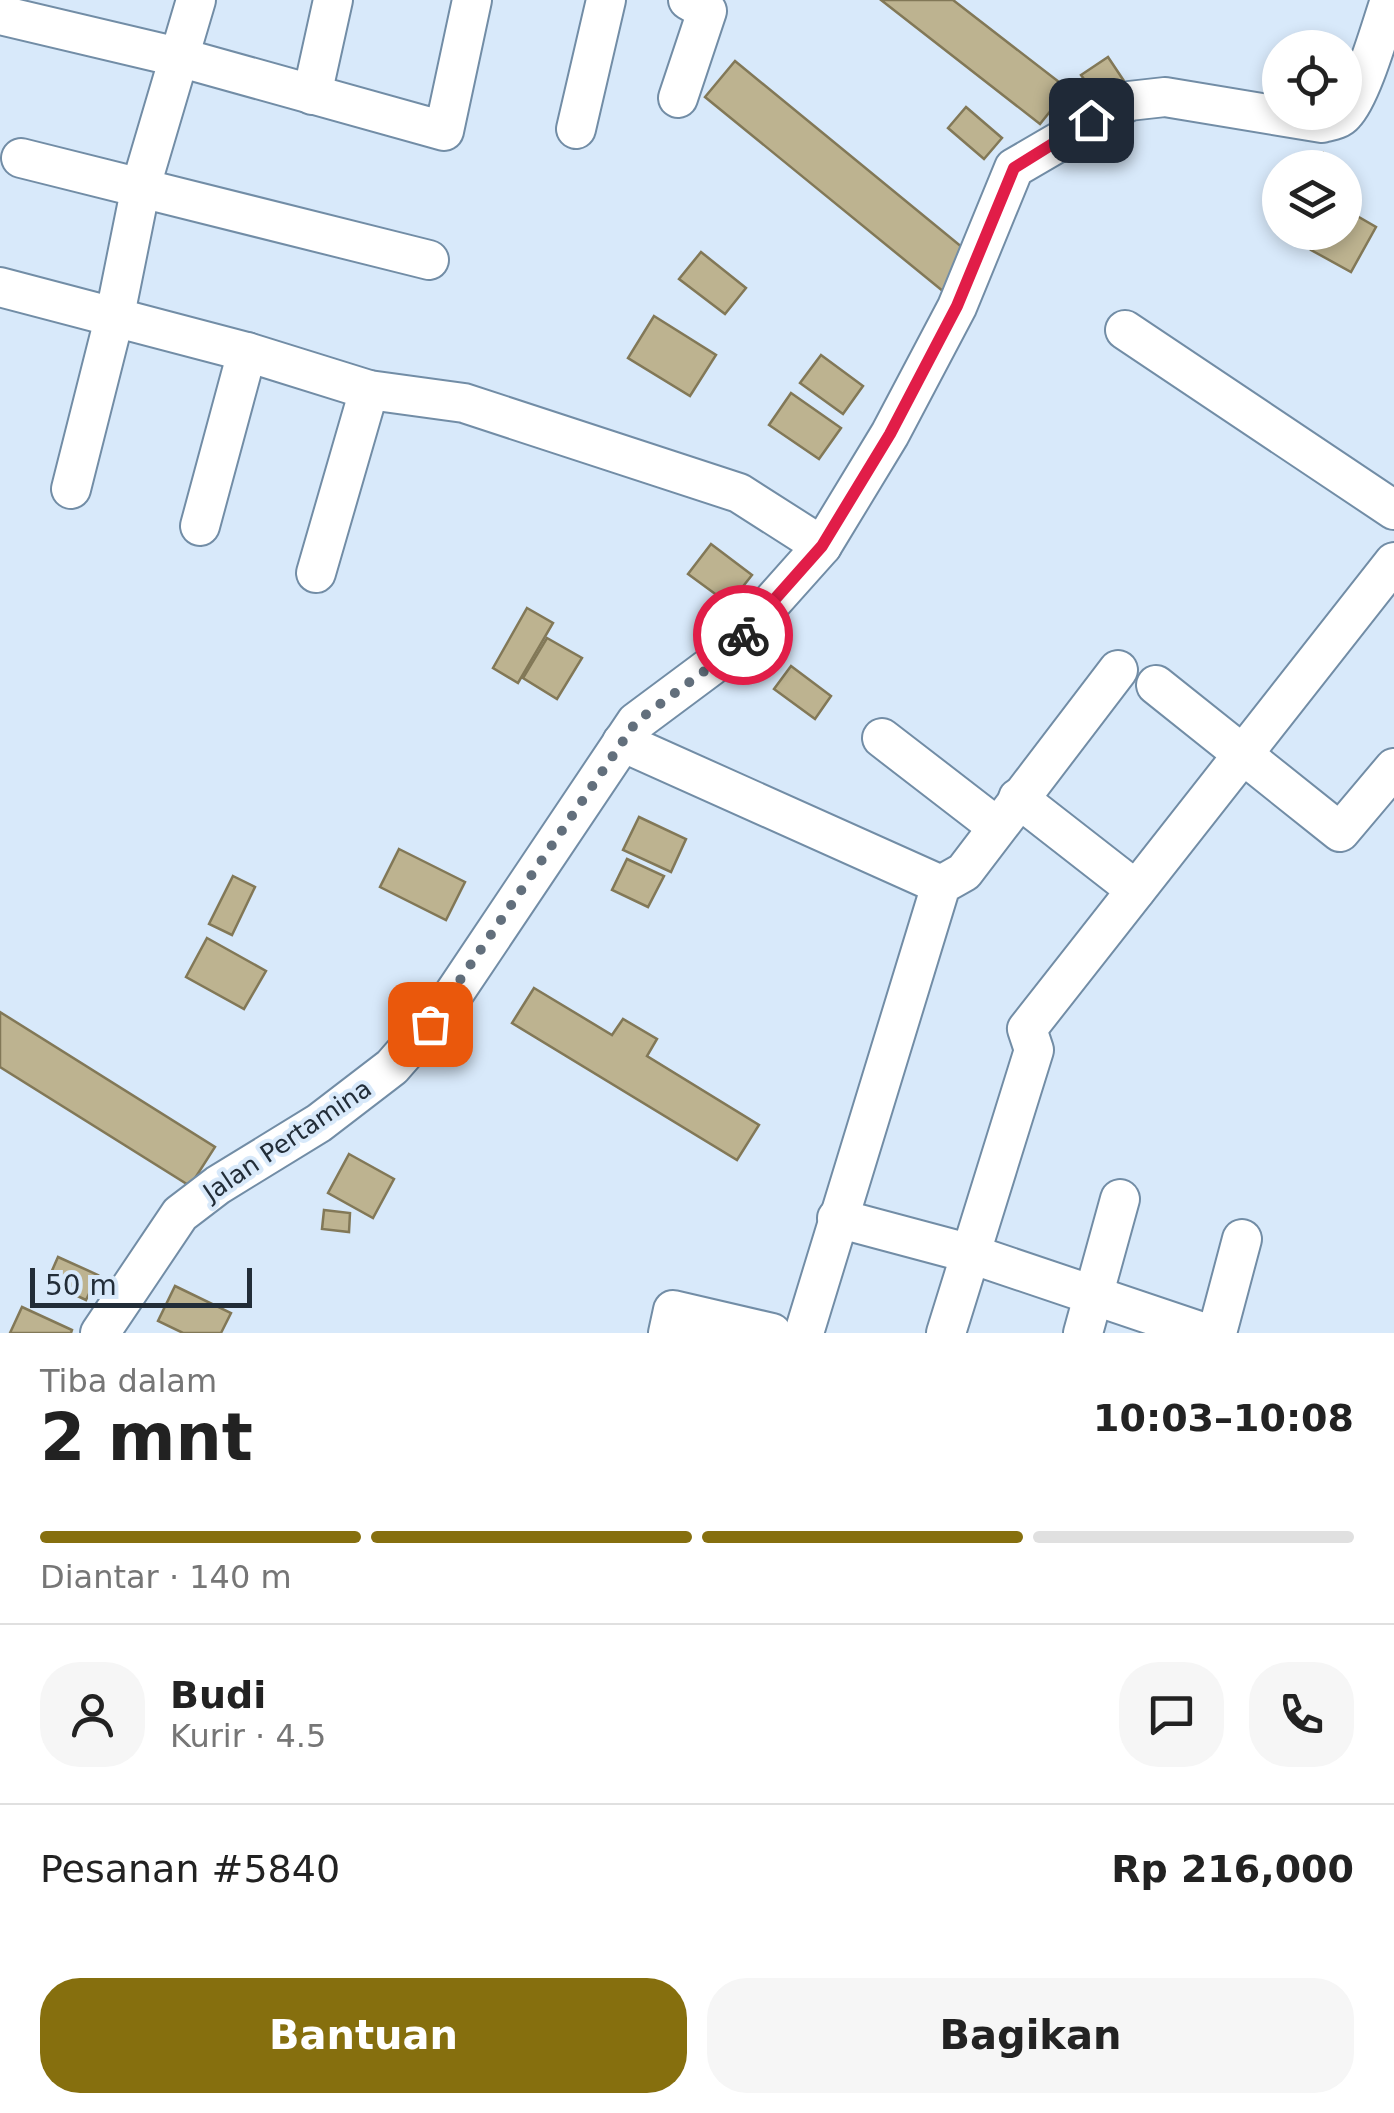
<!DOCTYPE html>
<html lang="id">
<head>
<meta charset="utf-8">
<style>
	body { margin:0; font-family:"DejaVu Sans",sans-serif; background:#f6f6f6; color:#222; height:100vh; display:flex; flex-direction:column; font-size:38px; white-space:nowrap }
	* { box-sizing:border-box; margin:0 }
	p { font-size:32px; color:#767676 }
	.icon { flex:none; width:55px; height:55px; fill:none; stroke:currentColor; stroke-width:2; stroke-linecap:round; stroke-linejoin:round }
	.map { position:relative; height:1333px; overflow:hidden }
	.drawer { display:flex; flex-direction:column; background:#fff; flex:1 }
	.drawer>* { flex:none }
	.tools { position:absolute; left:1262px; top:30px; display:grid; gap:20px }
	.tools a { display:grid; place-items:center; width:100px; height:100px; border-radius:50%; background:#fff; box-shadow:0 5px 15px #0003; font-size:50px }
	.scale { position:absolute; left:30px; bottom:25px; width:222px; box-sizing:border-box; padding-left:10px; border:5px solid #222d38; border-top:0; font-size:28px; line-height:35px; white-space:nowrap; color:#222d38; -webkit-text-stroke:8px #d8e9fa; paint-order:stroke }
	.pin { position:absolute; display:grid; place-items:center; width:85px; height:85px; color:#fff; margin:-42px; border-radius:20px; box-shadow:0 5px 15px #0006 }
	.courier { position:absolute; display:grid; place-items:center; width:100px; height:100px; margin:-50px; border:8px solid #e11d48; border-radius:50%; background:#fff; color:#222; box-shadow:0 2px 12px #0007 }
	.summary em { font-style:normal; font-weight:700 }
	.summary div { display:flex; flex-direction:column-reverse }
	.summary { display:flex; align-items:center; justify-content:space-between; height:170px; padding:0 40px }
	h1 { font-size:65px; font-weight:700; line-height:75px }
	.bar { display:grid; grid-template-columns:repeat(4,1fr); gap:15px 10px; align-content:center; height:120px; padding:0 40px }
	.bar i { height:12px; border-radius:8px; background:#e0e0e0 }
	.bar .on { background:#866f0e }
	.bar p { grid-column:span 4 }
	.line { display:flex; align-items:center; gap:25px; padding:0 40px; border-top:2px solid #e0e0e0 }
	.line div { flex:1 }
	.round { display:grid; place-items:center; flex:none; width:105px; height:105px; border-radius:40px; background:#f6f6f6 }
	.primary-button { display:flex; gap:20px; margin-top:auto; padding:20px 40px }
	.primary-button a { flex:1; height:115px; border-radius:40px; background:#866f0e; color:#fff; font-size:40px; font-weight:700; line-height:115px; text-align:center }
	.primary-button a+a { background:#f6f6f6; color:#222 }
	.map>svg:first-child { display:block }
	.building { fill:#bdb390; stroke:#827857; stroke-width:2.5 }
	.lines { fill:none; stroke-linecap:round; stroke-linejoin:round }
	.minor-casing { stroke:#728da6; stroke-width:42 }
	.minor { stroke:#fff; stroke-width:38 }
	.done { stroke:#626f7c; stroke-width:10; stroke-dasharray:0 18 }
	.route { stroke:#e11d48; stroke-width:12 }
	.labels { text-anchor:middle; stroke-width:8; stroke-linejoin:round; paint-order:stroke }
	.street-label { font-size:25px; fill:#222d38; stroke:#d8e9fa }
</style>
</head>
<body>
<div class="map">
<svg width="1394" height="1333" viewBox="0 0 1394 1333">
	<rect width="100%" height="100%" fill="#d8e9fa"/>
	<!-- building -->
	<g class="building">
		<path d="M881 0H953L1068 89 1040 124Z"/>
		<path d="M1108 57 1126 84 1100 101 1081 75Z"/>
		<path d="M735 61 974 257 944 292 705 97Z"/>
		<path d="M966 107 1002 138 984 159 948 128Z"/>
		<path d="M1323 153 1328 168H1291V167Z"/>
		<path d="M1345 209 1376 227 1351 272 1311 250 1321 232H1345Z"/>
		<path d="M701 252 746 288 725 314 679 279Z"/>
		<path d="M654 316 716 355 690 396 628 358Z"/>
		<path d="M821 355 863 386 843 414 800 383Z"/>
		<path d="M791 393 841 428 819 459 769 425Z"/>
		<path d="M711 544 752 575 729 604 688 574Z"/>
		<path d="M527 608 553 623 518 683 493 668Z"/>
		<path d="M547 638 582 658 557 699 523 678Z"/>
		<path d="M791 666 831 696 815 719 774 689Z"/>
		<path d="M639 817 686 839 671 872 623 850Z"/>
		<path d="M399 849 465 882 446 920 380 887Z"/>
		<path d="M627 859 664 876 648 907 612 890Z"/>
		<path d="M233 876 255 887 232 935 209 924Z"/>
		<path d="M207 938 266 971 244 1009 186 977Z"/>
		<path d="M534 988 612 1035 623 1019 657 1039 647 1056 759 1125 737 1160 512 1023Z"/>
		<path d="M0 1012 215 1147 190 1186 0 1067Z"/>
		<path d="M349 1154 394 1179 373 1218 328 1193Z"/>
		<path d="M324 1210 350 1213 349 1232 322 1229Z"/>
		<path d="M58 1257 98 1275 86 1300 47 1282Z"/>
		<path d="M175 1286 231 1313 221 1333H183L158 1321Z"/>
		<path d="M22 1307 72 1330 71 1333H10Z"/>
	</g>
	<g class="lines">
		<!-- minor casing -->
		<g class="minor-casing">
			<g id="minor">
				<path d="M0 15 182 58 444 131 472 0"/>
				<path d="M312 95 333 0"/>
				<path d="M678 98 707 11 688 0"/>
				<path d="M576 129 606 0"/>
				<path d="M21 158 429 260"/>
				<path d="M0 287 247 352 369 390 464 403 739 493 822 546"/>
				<path d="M1125 330 1394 510"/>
				<path d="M71 489 115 315 141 186 196 0"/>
				<path d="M200 526 247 352"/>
				<path d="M316 573 369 390"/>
				<path d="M1156 685 1340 832 1394 768"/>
				<path d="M882 738 996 826"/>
				<path d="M622 742 941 885"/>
				<path d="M1018 798 1136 890"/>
				<path d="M837 1218 968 1253 1205 1333"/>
				<path d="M100 1333 180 1214 218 1185 319 1123 392 1067 447 1004 636 722 722 658 822 546 890 434 957 307 1014 168 1129 101 1165 97 1322 123C1329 121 1339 120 1344 114 1362 96 1381 26 1390 0"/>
				<path d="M668 1333 673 1310 772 1333"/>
				<path d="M804 1333 941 885 964 872 1118 670"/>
				<path d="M946 1333 1034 1050 1027 1029 1394 562"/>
				<path d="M1083 1333 1120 1199"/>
				<path d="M1217 1333 1242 1239"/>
			</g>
		</g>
		<!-- minor -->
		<use href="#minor" class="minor"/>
	</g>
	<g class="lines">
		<!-- done -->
		<path class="done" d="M430 1024 636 722 722 658 743 635"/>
		<!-- route -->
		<path class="route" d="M743 635 822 546 890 434 957 306 1014 168 1091 120"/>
	</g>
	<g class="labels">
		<!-- street labels -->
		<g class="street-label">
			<text transform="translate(287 1140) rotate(-34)" y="9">Jalan Pertamina</text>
		</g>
	</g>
</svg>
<div class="tools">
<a><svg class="icon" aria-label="locate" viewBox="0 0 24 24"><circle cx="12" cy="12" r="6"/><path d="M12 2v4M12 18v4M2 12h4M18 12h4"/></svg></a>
<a><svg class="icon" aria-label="layers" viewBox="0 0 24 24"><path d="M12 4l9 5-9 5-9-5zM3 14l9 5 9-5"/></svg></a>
</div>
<div class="scale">50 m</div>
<div class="pin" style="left:430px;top:1024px;background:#ea580c"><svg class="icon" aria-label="bag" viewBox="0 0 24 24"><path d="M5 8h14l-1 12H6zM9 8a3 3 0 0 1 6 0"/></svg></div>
<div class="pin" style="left:1091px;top:120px;background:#1f2937"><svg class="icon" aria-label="home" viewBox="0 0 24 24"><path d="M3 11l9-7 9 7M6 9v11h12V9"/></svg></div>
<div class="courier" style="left:743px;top:635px"><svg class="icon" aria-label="bike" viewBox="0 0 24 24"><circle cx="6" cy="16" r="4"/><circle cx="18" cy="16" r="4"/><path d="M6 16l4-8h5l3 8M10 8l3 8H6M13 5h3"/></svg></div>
</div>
<section class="drawer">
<div class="summary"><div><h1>2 mnt</h1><p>Tiba dalam</p></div><em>10:03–10:08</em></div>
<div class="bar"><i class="on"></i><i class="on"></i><i class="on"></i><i></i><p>Diantar · 140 m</p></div>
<div class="line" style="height:180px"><a class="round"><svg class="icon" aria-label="person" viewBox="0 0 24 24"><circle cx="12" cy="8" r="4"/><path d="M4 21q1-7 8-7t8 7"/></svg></a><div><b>Budi</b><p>Kurir · 4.5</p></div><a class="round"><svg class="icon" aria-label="chat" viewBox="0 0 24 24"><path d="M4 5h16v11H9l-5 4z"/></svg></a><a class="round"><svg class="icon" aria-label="phone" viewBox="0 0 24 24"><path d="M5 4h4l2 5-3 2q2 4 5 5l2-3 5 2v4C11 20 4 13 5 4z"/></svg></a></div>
<div class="line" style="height:130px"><div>Pesanan #5840</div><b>Rp 216,000</b></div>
<div class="primary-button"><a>Bantuan</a><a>Bagikan</a></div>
</section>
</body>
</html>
